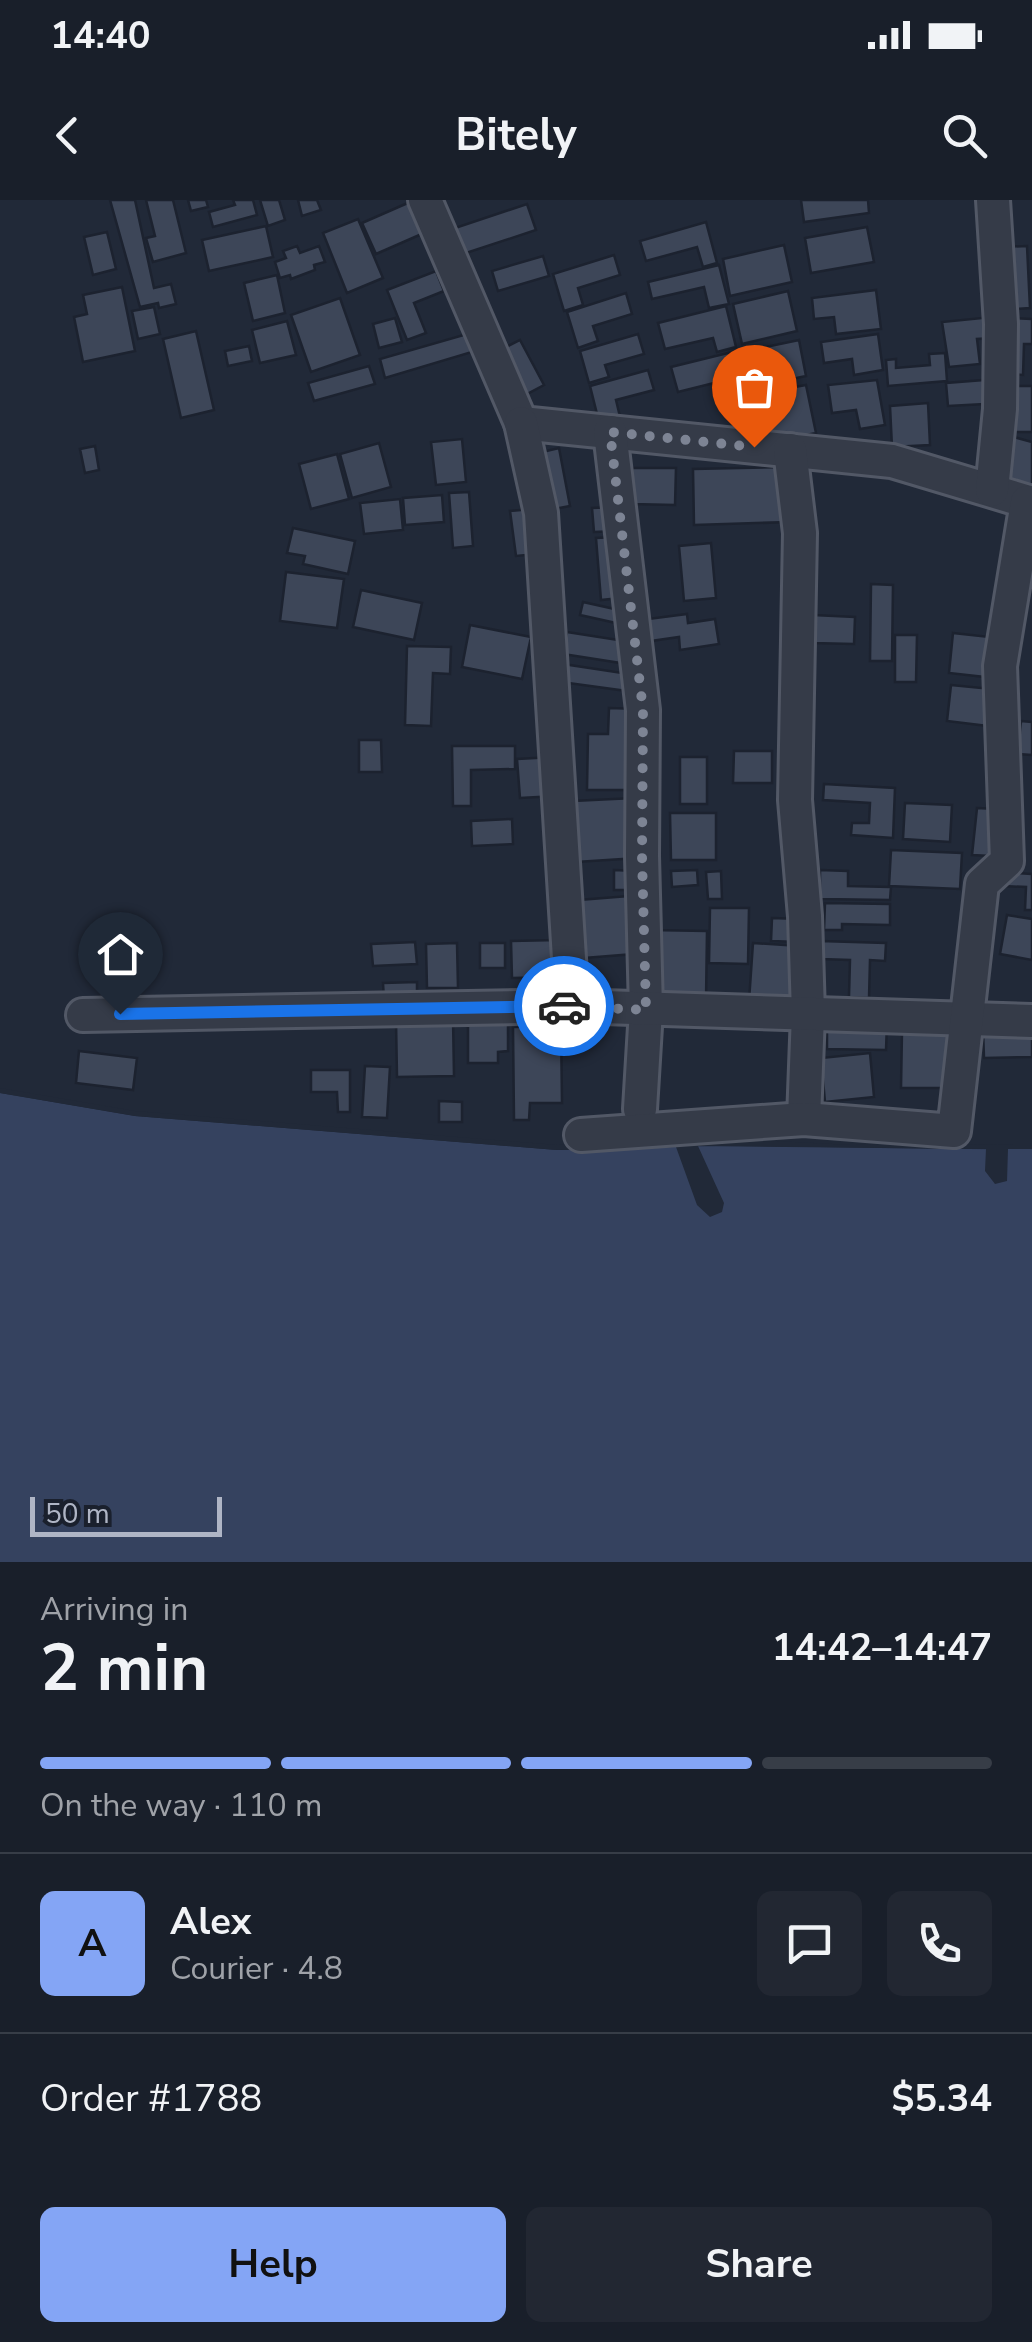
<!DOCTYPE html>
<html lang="en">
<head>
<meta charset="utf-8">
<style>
	body { margin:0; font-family:"Nunito Sans",sans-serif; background:#222732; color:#f1f3f6; height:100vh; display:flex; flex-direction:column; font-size:38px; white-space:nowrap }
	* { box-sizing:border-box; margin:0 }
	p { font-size:32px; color:#9fa2a8 }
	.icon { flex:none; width:55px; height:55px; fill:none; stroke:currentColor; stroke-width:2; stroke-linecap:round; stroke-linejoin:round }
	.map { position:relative; height:1362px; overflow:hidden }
	.panel { display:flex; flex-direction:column; background:#191f2a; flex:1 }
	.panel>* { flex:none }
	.scale { position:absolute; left:30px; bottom:25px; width:192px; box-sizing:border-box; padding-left:10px; border:5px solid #afb5c5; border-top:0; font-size:28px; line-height:35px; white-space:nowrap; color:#afb5c5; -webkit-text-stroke:8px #1a202d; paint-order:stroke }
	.pin { position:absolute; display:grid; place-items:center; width:85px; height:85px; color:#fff; margin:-102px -42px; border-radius:50% 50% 50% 0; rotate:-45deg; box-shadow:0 0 10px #0007 }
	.pin .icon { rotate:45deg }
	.courier { position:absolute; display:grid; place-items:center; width:100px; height:100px; margin:-50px; border:8px solid #1a73e8; border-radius:50%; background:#fff; color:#222; box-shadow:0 2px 12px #0007 }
	.summary em { font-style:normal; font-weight:700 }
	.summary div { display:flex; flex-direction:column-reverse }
	.summary { display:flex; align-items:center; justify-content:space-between; height:170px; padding:0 40px }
	h1 { font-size:65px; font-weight:700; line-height:75px }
	.bar { display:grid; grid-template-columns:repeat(4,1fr); gap:15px 10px; align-content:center; height:120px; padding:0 40px }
	.bar i { height:12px; border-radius:8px; background:#373d47 }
	.bar .active { background:#84a5f5 }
	.bar p { grid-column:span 4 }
	.line { display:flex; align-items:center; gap:25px; padding:0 40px; border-top:2px solid #373d47 }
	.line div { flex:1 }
	.round { display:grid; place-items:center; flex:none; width:105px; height:105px; border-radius:15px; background:#222732 }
	.cta { display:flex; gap:20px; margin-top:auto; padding:20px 40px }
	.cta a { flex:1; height:115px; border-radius:15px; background:#84a5f5; color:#111; font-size:40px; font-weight:700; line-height:115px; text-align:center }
	.cta a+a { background:#222732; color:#f1f3f6 }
	.status { display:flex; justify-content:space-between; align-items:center; height:70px; padding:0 50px; background:#191f2a; direction:ltr }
	.status svg { height:28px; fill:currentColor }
	header { display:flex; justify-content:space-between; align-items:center; height:130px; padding:0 40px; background:#191f2a; font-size:45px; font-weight:700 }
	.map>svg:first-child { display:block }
	.water { fill:#35425f }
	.pier { fill:#212938 }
	.building { fill:#3d4658; stroke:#1c222f; stroke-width:2.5 }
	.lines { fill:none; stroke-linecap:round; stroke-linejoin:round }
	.minor-casing { stroke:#525866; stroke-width:38 }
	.minor { stroke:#353b48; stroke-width:32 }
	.done { stroke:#7d8494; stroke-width:10; stroke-dasharray:0 18 }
	.route { stroke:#1a73e8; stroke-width:12 }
</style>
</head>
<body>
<div class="status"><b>14:40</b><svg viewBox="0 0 49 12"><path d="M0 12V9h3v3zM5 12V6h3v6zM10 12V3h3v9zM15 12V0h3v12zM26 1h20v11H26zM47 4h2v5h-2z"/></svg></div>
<header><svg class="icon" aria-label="back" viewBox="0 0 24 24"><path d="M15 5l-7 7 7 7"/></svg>Bitely<svg class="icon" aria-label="search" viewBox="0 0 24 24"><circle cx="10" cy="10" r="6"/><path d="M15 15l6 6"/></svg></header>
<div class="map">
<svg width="1032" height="1362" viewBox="0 0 1032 1362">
	<rect width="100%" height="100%" fill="#212938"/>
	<!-- water -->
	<path class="water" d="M0 893 135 916 557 950C611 950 664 946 718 946 823 946 927 950 1032 949V1362H0Z"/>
	<!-- pier -->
	<path class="pier" d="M0 888 135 911 557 945 776 941 851 945 1032 944V949H1008L1007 981 995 984 985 971 986 949 698 946 724 1003 722 1012 710 1017 697 1005 676 947 557 950 135 916 0 893Z"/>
	<!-- building -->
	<g class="building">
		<path d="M110 0H135L154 88 171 84 176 104 159 108 158 103 140 107Z"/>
		<path d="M146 0H173L186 53 153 62 146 38 155 36Z"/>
		<path d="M188 0H206L208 7 191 11Z"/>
		<path d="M233 0H253L257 15 213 27 209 12 235 5Z"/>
		<path d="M260 0H279L285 20 268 26Z"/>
		<path d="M298 0H317L321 10 302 16Z"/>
		<path d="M801 0H868L869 13 804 22Z"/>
		<path d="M410 2 424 33 376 54 362 23Z"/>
		<path d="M527 4 536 30 460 55 452 29Z"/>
		<path d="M358 19 383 78 347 93 323 33Z"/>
		<path d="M706 22 717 63 703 67 697 47 646 61 640 41Z"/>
		<path d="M266 26 273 57 209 71 202 40Z"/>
		<path d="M867 27 874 62 811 73 805 38Z"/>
		<path d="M107 32 116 69 93 75 84 37Z"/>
		<path d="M784 45 792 82 730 96 723 59Z"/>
		<path d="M297 46 300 53 319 46 325 62 314 65 315 70 291 79 290 75 280 78 275 62 286 58 283 51Z"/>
		<path d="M1027 46 1030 108 1004 110 1001 47Z"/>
		<path d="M614 55 620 75 578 88 583 105 564 111 553 74Z"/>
		<path d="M543 56 549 76 498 91 492 71Z"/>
		<path d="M719 65 729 104 709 108 704 87 652 99 648 82Z"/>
		<path d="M436 71 444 91 414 103 426 133 407 140 387 90Z"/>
		<path d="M277 75 285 113 253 121 244 83Z"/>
		<path d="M122 87 135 151 83 162 74 117 87 114 83 95Z"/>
		<path d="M876 90 881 129 836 134 834 117 814 119 812 98Z"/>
		<path d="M788 91 797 131 742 144 733 104Z"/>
		<path d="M626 93 632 114 593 126 598 141 578 148 567 112Z"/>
		<path d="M340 98 360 155 311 172 291 115Z"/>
		<path d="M726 106 736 147 717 152 713 138 665 149 658 123Z"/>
		<path d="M154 107 160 134 138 139 132 111Z"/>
		<path d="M992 117 994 138 977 139 980 164 949 167 942 122Z"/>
		<path d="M395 118 402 142 379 148 373 124Z"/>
		<path d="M1007 118 1032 119V144H1024L1023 175 1005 174Z"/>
		<path d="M287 121 296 155 260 163 252 130Z"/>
		<path d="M196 131 214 210 181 218 163 139Z"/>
		<path d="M467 134 472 152 385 178 380 159Z"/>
		<path d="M638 134 644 154 605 165 609 177 589 183 580 151Z"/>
		<path d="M878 134 883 170 854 175 852 159 824 163 821 142Z"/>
		<path d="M520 140 544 185 527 194 504 148Z"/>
		<path d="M799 140 806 176 749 188 742 152Z"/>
		<path d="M249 146 252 161 228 166 225 151Z"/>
		<path d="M736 151 746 190 730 194 726 180 678 192 671 167Z"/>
		<path d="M945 153 947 181 888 186 886 160 896 159V168L930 165 929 154Z"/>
		<path d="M369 166 375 184 314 201 308 183Z"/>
		<path d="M648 170 654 190 616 200 621 221 600 226 590 186Z"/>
		<path d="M997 179 985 204 948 206 946 183Z"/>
		<path d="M877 180 885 225 860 229 856 210 832 213 828 185Z"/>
		<path d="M806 185 816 233 763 244 754 194Z"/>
		<rect x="1009" y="186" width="23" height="46"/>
		<path d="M928 203 930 245 892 247 890 206Z"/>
		<path d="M1010 236 1032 242V287L1003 280Z"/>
		<path d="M462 239 466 282 436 285 431 242Z"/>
		<path d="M379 243 391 287 352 298 340 254Z"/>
		<path d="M95 246 99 270 85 273 80 249Z"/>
		<path d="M559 248 570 306 549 310 538 253Z"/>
		<path d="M337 254 349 299 311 309 299 264Z"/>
		<path d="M788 267 790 322 694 325 693 269Z"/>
		<path d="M632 268H676L675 305 631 304Z"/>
		<path d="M469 292 473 346 453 348 449 293Z"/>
		<path d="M442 295 444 322 405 325 403 298Z"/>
		<path d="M400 299 403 330 364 334 360 303Z"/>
		<path d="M615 307 617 331 594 332 592 308Z"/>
		<path d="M532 309 537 354 516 356 510 311Z"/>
		<path d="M293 328 355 341 348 374 303 364 305 356 287 353Z"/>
		<path d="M615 337 620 398 601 400 596 338Z"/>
		<path d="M711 343 716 398 684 401 679 346Z"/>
		<path d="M286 372 344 379 337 428 280 421Z"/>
		<path d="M871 384 893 385 892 461H870Z"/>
		<path d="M361 390 422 403 414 440 353 427Z"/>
		<path d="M583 402 628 412 625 425 580 415Z"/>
		<path d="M687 414 688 423 715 419 719 444 680 450 679 437 651 441 648 419Z"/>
		<path d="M813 415 855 417 854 444 812 443Z"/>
		<path d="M470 425 531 437 522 479 462 467Z"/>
		<path d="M567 432 631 442 627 464 563 454Z"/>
		<path d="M953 433 999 438 994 478 949 473Z"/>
		<path d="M895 435H917L916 482H895Z"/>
		<path d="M407 446 451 447 450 474 433 473 431 526 405 525Z"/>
		<path d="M563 464 629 474 627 491 561 482Z"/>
		<path d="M951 485 992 489 988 526 947 521Z"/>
		<path d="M609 508 641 509 640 590H587L588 534H608Z"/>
		<path d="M1021 521 1032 522V555L1018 554Z"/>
		<path d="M359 540H381L382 572H359Z"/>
		<path d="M452 546H515V569L471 570V606H453Z"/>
		<path d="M734 551H772V583H733Z"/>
		<path d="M554 557 556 596 520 598 517 559Z"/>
		<rect x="680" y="557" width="27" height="47"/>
		<path d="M824 584 895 588 893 638 851 635 852 623H869L870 603 823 600Z"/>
		<path d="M634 598 638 658 576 662 573 601Z"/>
		<path d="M905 603 952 605 950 642 903 639Z"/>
		<path d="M977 608 996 609 991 656 972 655Z"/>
		<path d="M670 613H716V660H671Z"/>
		<path d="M512 619 513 644 472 646 471 621Z"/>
		<path d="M891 650 962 653 960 689 889 686Z"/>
		<path d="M614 670 635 671V690H614Z"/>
		<path d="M697 670 698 685 672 687 671 671Z"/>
		<path d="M820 670 848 671V686L891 687 890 700 820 699Z"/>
		<path d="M721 671 722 699H708L706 672Z"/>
		<path d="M1003 672 1032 674V710H1025L1026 687 1003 686Z"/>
		<path d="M629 696 634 754 584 758 579 700Z"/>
		<path d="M825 703 890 704V725L842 724V730H824Z"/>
		<path d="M710 708H749L748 764 709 763Z"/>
		<path d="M1007 715 1032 719V760L1000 754Z"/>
		<path d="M772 718 800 719 798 742 771 741Z"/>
		<path d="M650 730 707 731 706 800 649 799Z"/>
		<path d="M558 740V777L512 778 511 741Z"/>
		<path d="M820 741 886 743 885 761 870 760 869 798 849 797 850 760 820 759Z"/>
		<path d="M415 742 417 764 373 766 371 744Z"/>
		<path d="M457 743 458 788H427L426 744Z"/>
		<rect x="480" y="743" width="25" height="25"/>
		<path d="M753 743 800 746 797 804 749 801Z"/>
		<path d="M417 782V798L384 800 383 783Z"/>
		<path d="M453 818 454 876 397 877 396 820Z"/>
		<path d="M468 818H508V851L498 852V863H468Z"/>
		<path d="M827 822 887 823 886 850 827 849Z"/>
		<path d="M561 826 562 903H530L529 920H514L513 827Z"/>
		<path d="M1032 828V857L984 858 983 829Z"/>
		<path d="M902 831H952L951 888H901Z"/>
		<path d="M79 851 137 858 133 890 76 883Z"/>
		<path d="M870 853 874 897 825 902 821 858Z"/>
		<path d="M365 866 390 867 387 918 362 917Z"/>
		<path d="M311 870H350V912H338L337 892H311Z"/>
		<path d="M439 901 462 902V922H439Z"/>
	</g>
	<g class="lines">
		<!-- minor casing -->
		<g class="minor-casing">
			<g id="minor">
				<path d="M425 0 521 223 892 261 1032 303"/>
				<path d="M521 223 541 313 572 806"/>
				<path d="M610 232 643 510 642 656 646 810 640 909"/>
				<path d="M790 250 800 333 795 600 805 716 808 814 804 919"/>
				<path d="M992 290 1000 209 1001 124 993 0"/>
				<path d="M83 815 572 806 1032 821"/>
				<path d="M581 935 804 919 954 931 982 684 1007 661 1000 466 1027 302"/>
			</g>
		</g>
		<!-- minor -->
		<use href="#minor" class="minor"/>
	</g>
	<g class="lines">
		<!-- done -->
		<path class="done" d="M564 806 646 810 642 656 643 510 610 232 754 247"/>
		<!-- route -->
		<path class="route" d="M120 814 564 806"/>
	</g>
</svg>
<div class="scale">50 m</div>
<div class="pin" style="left:754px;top:247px;background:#ea580c"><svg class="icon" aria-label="bag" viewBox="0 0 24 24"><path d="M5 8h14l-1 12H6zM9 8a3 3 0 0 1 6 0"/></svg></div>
<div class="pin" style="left:120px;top:814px;background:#1f2937"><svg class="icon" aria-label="home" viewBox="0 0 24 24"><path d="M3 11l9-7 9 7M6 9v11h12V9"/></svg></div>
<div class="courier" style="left:564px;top:806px"><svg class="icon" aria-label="car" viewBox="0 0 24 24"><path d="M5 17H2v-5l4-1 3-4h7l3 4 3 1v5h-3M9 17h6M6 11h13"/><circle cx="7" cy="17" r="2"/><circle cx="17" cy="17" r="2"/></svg></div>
</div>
<section class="panel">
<div class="summary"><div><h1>2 min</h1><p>Arriving in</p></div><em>14:42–14:47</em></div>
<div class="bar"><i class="active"></i><i class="active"></i><i class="active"></i><i></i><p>On the way · 110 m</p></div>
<div class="line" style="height:180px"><b class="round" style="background:#84a5f5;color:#111">A</b><div><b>Alex</b><p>Courier · 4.8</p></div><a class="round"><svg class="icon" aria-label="chat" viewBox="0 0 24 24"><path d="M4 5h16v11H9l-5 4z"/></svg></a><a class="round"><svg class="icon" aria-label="phone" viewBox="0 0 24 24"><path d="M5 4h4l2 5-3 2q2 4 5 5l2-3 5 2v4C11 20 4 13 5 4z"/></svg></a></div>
<div class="line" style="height:130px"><div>Order #1788</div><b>$5.34</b></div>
<div class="cta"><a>Help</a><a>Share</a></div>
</section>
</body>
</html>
